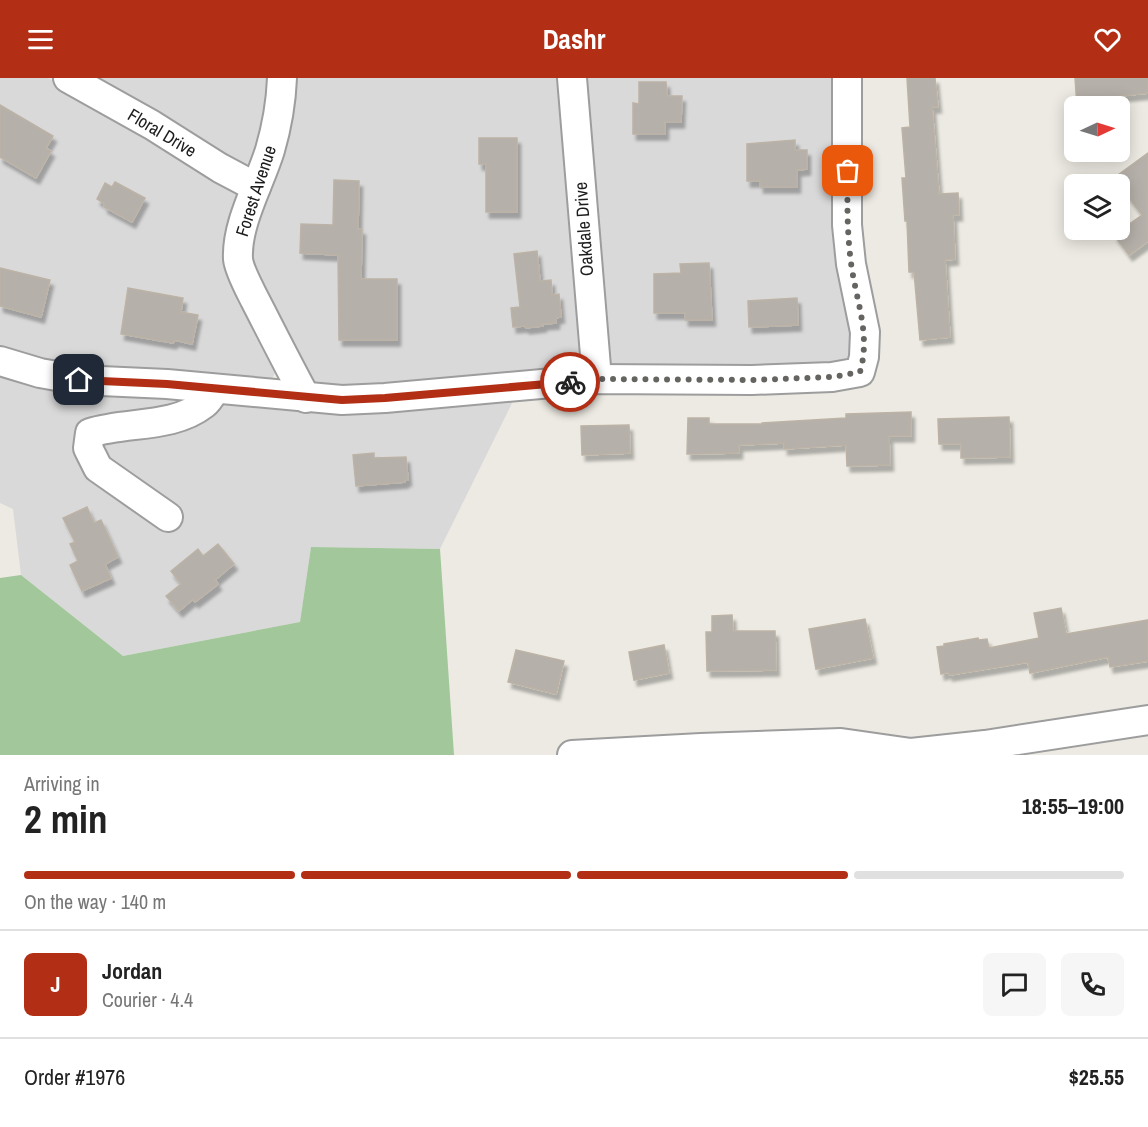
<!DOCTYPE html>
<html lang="en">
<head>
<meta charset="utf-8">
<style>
	body { margin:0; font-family:"Archivo Narrow",sans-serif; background:#f6f6f6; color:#222; height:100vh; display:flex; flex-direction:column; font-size:22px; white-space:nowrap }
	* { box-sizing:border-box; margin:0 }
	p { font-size:20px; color:#767676 }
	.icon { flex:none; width:33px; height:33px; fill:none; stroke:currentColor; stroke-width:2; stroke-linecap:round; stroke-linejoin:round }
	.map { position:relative; height:677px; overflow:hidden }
	.drawer { display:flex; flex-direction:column; background:#fff; flex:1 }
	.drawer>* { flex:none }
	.needle { width:39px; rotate:86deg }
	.fabs { position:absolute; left:1064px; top:18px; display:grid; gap:12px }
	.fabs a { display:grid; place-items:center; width:66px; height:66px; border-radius:9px; background:#fff; box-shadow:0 3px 15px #0003; font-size:30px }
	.pin { position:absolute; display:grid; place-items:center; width:51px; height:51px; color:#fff; margin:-26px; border-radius:12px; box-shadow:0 3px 9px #0006 }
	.courier { position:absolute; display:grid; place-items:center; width:60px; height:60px; margin:-30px; border:4px solid #b22f15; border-radius:50%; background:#fff; color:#222; box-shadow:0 2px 8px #0007 }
	.overview em { font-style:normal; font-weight:800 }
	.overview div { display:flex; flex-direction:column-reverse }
	.overview { display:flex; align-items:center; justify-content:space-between; height:102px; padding:0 24px }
	h1 { font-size:39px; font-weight:800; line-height:45px }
	.bar { display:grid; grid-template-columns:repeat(4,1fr); gap:9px 6px; align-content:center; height:72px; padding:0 24px }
	.bar i { height:8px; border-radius:4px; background:#e0e0e0 }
	.bar .on { background:#b22f15 }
	.bar p { grid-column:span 4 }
	.line { display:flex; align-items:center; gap:15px; padding:0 24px; border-top:2px solid #e0e0e0 }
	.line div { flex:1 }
	.round { display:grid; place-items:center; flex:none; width:63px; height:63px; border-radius:9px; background:#f6f6f6 }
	header { display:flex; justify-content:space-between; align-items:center; height:78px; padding:0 24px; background:#b22f15; color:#fff; font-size:27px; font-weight:800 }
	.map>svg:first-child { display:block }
	.residential { fill:#dad9d9 }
	.forest { fill:#a1c79b }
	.building { fill:#b5b0a9; stroke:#bcb3a6; stroke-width:1.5; filter:url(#shadow) }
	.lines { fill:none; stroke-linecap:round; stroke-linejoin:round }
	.minor-casing { stroke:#9d9d9d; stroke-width:32 }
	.minor { stroke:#fff; stroke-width:28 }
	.done { stroke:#656461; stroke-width:6; stroke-dasharray:0 10.8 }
	.route { stroke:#b22f15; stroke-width:8 }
	.labels { text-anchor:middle; stroke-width:4.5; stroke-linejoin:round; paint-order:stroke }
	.street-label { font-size:18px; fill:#1c1c1c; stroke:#fff }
</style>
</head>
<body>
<header><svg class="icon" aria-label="menu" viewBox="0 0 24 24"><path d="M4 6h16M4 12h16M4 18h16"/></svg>Dashr<svg class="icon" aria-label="heart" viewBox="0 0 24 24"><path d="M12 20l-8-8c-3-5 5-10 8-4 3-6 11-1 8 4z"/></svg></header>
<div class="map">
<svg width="1148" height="677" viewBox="0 0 1148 677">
	<defs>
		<filter id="shadow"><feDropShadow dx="3.5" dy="6" stdDeviation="1.5" flood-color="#0004"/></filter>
	</defs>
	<rect width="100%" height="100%" fill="#eceae2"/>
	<!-- residential -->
	<g class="residential">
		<path d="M0 0H48L111 33 241 114 233 156 275 290V295L272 301 266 303 78 292 0 273Z"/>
		<path d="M93 0H273L256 82 249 86 238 87Z"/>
		<path d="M293 0H562L582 288 577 292 383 309H317L307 302 252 196 248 166Z"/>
		<path d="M584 0H836L853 263 852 281 829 289 606 287Z"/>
		<path d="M0 297 516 317 440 471 311 469 300 544 123 578 21 497 13 431 0 425Z"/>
	</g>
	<!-- forest -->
	<path class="forest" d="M311 469 440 471 454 677H0V500L21 497 123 578 300 544Z"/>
	<!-- building -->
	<g class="building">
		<path d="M907 0H935L938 29H932L939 116 958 115 959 137H953L955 181 945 182 950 259 920 262 914 194H909L907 143H905L902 100H906L902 50 910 49Z"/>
		<path d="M1075 0H1148V15L1120 18 1121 28H1077Z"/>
		<path d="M639 4H666L667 18H682L681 44H665V56H633V25L639 26Z"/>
		<path d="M0 27 53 58 46 70 51 73 36 100 0 79Z"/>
		<path d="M479 60H517V134H486V86H479Z"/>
		<path d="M795 62V72H807V91L797 92V109H760V103H747V66Z"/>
		<path d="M1148 75V163L1129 177 1114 157 1142 137 1114 100Z"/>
		<path d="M334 102 359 103 358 151H362L361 201H397V262H339L338 177 300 175 301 146 333 147Z"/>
		<path d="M115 104 145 120 132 144 104 129 105 126 97 121 105 105 112 109Z"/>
		<path d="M537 173 540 203 551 202 552 217 559 216 561 239 556 240V245L542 246 543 248 526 250 525 248 513 249 511 230 520 229 514 176Z"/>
		<path d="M709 185 712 242H685V235H654V196L681 195 680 186Z"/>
		<path d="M0 190 50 202 41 239 0 228Z"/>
		<path d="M128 210 183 220 181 234 198 237 192 266 175 262 173 265 121 256Z"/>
		<path d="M797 220 798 247 749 249 748 223Z"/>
		<path d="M911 334V358H889L890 387 847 388 846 367 784 371V365L739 367V375L687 376 688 340H709V346H762V345L846 340V336Z"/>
		<path d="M1009 339 1010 379 961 380V366H939L938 341Z"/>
		<path d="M629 347 630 375 582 377 581 348Z"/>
		<path d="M374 375V380L406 379 408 402H405V404L356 408 353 377Z"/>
		<path d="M87 429 94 445 101 442 118 479 105 486 111 500 82 513 70 487 78 483 70 466 75 464 63 440Z"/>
		<path d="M218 466 234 486 215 502 218 506 195 524 193 521 179 533 166 518 181 506 171 493 198 471 203 478Z"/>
		<path d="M1061 530 1066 556 1148 542V583L1110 589 1108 579 1030 595 1028 584 949 597V594L941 596 937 569 944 568V566L978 560 979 562 987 561 989 570 1039 560 1034 535Z"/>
		<path d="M732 537 733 553H775L776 592 707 593 706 554H712V538Z"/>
		<path d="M865 541 873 580 816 591 809 551Z"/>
		<path d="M664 567 669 595 634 602 629 574Z"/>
		<path d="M516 572 564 583 556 616 508 604Z"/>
	</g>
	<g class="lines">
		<!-- minor casing -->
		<g class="minor-casing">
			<g id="minor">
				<path d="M68 0 152 47 220 90 256 109"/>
				<path d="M282 0C281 25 277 48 270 72 260 105 236 146 238 181 239 192 250 212 255 222 272 255 288 287 306 320"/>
				<path d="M572 0 597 301"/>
				<path d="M0 283 40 295 79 302 167 306 342 322 385 320 597 301 752 302 832 299 860 294 864 279 865 254 851 186 847 147V0"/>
				<path d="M168 439 98 390 88 370 90 355C127 343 172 351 204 326 209 322 212 316 215 311"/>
				<path d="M572 677 701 670 841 665 911 675 985 667 1148 642"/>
			</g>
		</g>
		<!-- minor -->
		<use href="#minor" class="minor"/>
	</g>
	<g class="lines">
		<!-- done -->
		<path class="done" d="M570 304 597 301 752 302 832 299 860 294C871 256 856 223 851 185 847 154 847 124 848 93"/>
		<!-- route -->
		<path class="route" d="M79 302 167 306 342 322 385 320 570 304"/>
	</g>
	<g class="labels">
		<!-- street labels -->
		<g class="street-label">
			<text transform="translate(162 55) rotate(31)" y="6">Floral Drive</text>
			<text transform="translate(256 113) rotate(-72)" y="6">Forest Avenue</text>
			<text transform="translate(584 151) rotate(-94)" y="6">Oakdale Drive</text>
		</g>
	</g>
</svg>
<div class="fabs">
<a><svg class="needle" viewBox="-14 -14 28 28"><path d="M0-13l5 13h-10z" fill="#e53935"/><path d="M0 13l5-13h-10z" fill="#767676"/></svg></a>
<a><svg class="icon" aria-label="layers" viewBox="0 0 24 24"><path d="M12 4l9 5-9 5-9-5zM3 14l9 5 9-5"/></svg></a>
</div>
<div class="pin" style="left:848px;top:93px;background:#ea580c"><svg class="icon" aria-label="bag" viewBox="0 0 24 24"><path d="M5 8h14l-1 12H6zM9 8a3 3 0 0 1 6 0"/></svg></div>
<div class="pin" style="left:79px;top:302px;background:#1f2937"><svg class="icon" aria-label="home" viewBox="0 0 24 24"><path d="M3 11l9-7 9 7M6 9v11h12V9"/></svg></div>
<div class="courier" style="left:570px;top:304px"><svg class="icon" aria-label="bike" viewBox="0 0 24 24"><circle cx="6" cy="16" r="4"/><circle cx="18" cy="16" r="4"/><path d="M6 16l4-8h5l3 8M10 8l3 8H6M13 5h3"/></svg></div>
</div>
<section class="drawer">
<div class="overview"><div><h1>2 min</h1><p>Arriving in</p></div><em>18:55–19:00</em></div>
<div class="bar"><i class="on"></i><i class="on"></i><i class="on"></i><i></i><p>On the way · 140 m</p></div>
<div class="line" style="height:108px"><b class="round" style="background:#b22f15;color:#fff">J</b><div><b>Jordan</b><p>Courier · 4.4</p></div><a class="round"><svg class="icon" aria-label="chat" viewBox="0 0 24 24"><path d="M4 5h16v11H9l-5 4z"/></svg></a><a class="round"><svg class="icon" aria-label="phone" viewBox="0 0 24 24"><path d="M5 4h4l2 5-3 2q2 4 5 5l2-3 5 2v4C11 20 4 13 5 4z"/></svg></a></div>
<div class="line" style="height:78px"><div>Order #1976</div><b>$25.55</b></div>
</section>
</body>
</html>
